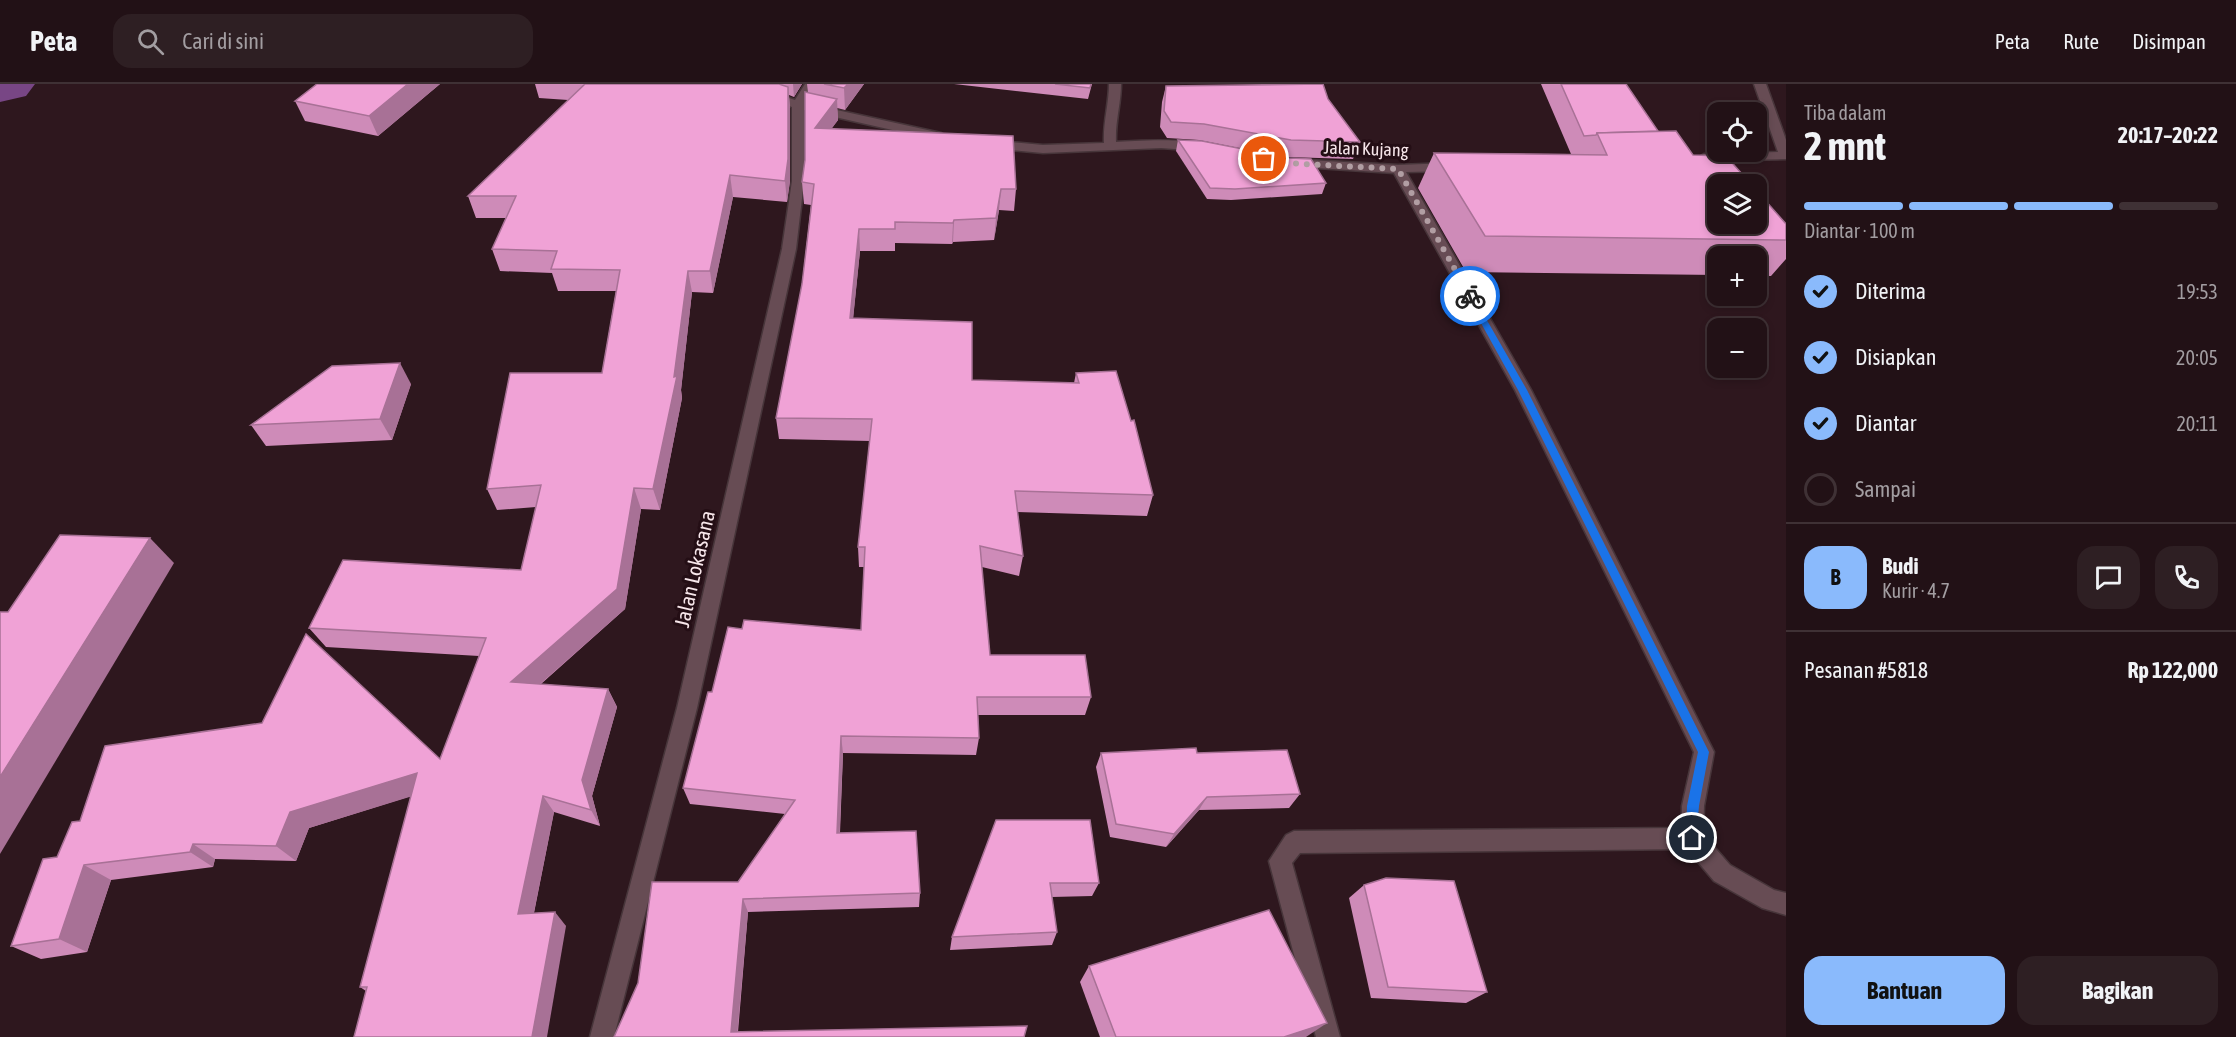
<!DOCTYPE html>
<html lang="id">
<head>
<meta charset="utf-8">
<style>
	body { margin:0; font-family:"Asap Condensed",sans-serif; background:#2e1f23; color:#f1f3f6; height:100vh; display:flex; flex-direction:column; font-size:22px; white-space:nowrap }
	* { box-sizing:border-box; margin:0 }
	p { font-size:20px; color:#a29da1 }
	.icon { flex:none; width:33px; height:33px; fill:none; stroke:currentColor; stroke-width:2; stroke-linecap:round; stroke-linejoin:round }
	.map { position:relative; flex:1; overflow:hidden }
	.sheet { display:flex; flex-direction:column; background:#221116; width:450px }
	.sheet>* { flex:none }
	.tools { position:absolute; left:1707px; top:18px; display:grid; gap:12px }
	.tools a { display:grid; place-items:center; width:60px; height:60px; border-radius:12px; background:#221116; box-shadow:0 3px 9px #0003,0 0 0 2px #3f3135; font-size:30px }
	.pin { position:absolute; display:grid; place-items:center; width:51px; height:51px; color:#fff; margin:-26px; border:3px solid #fff; border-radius:50%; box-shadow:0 2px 6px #0007 }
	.courier { position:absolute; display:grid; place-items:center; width:60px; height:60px; margin:-30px; border:4px solid #1a73e8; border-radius:50%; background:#fff; color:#222; box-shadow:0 2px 8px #0007 }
	.overview em { font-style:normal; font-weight:700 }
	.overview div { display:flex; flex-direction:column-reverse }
	.overview { display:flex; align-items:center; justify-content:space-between; height:102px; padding:0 18px }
	h1 { font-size:39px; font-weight:700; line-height:45px }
	.bar { display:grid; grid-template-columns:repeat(4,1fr); gap:9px 6px; align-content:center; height:72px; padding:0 18px }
	.bar i { height:8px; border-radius:4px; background:#3f3135 }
	.bar .selected { background:#8abafc }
	.bar p { grid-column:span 4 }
	.line { display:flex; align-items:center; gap:15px; padding:0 18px; border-top:2px solid #3f3135 }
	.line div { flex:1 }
	.round { display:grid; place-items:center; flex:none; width:63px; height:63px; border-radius:18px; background:#2e1f23 }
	ol { padding:0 18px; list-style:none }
	li { display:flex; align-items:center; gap:18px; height:66px }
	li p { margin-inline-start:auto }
	li .icon { padding:6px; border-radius:50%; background:#8abafc; color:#111; stroke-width:4 }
	li:last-child { color:#a29da1 }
	li i { width:33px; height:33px; border:3px solid #3f3135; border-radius:50% }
	.cta { display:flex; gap:12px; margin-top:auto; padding:12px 18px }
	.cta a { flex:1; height:69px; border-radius:18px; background:#8abafc; color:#111; font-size:24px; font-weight:700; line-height:69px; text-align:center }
	.cta a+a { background:#2e1f23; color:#f1f3f6 }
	header { display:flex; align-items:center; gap:36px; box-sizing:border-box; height:84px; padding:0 30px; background:#221116; border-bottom:2px solid #3f3135 }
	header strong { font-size:28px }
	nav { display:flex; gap:33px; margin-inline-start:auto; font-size:21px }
	.search { width:420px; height:54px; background:#2e1f23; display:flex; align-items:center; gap:15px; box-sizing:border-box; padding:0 21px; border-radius:18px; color:#a29da1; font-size:22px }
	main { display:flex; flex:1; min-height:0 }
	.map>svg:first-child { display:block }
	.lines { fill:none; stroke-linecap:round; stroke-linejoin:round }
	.river { fill:#784685; fill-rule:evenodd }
	.street-casing { stroke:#47353a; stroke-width:3 }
	.street { fill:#674c54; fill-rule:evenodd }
	.wall { fill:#ce8bb8 }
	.shaded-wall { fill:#a87196 }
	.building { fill:#f0a2d6; stroke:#a87196; stroke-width:1.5 }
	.route { fill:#1a73e8 }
	.done { stroke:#b19ea3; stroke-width:6; stroke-dasharray:0 10.8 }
	.labels { text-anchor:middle; stroke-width:6; stroke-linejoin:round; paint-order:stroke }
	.far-street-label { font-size:18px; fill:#f7e6ea; stroke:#240e15 }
	.street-label { font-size:21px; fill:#f7e6ea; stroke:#240e15 }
</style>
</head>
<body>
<header>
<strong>Peta</strong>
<div class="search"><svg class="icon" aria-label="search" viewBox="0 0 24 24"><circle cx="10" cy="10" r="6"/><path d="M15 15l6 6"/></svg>Cari di sini</div>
<nav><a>Peta</a><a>Rute</a><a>Disimpan</a></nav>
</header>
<main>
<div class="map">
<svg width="1786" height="953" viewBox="0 0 1786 953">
	<rect width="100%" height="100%" fill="#2e171e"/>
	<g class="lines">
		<!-- river -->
		<path class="river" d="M0 0H35L26 12 0 18Z"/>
		<!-- street casing -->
		<g class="street-casing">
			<g id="street">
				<path d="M731 0H748L795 16 805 0H817L805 19 941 49 947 53 941 57 804 26V97L796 165 697 624 614 953H590L677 624 782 165 792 97V23Z"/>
				<path d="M1109 0H1121C1121 20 1115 38 1116 58 1134 57 1195 53 1207 63L1201 67 1161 64 1043 69 989 64 983 60 989 56 1043 61 1104 59C1103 38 1109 20 1109 0Z"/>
				<path d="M1754 0H1766L1786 56V75L1700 77 1698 74 1704 70 1778 68Z"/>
				<path d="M1290 75 1398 81 1451 79 1457 83 1451 87 1406 88 1531 306 1714 668 1704 722 1703 750 1730 781 1774 806 1786 809V831L1762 824 1714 797 1687 765 1300 769 1292 779 1340 953H1316L1269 777 1286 751 1294 747 1682 744V722L1694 668 1515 306 1394 89 1286 82 1284 79Z"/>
			</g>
		</g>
		<!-- street -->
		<use href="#street" class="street"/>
	</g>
	<!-- wall -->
	<g class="wall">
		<path d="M317 0H440L378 52 305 37 295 17Z"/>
		<path d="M535 0H802L794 13 789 11 790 25V97L787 118 733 113 713 209 692 208 681 306 682 314 660 426 641 425 625 525 541 600 608 605 617 623 592 712 600 742 554 728 534 829 566 842 366 907 360 903 411 712 309 744 296 777 215 775 213 783 111 796 87 868 41 875 11 862 57 773 440 675 479 572 326 563 309 544 521 486 536 423 497 426 487 405 602 289 616 207H558L552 189 500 187 492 165 506 134H476L468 112 568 16 539 14Z"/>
		<path d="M807 0H864L845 26 837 24 838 36 831 45 1016 105 1014 127 999 126 994 156 953 158 952 160 895 159V167H860L853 234 972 296 1074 299 1076 289 1153 411 1147 432 1017 428 1023 472 1019 492 982 483 990 571 1091 613 1085 631H978L979 654 976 671 843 669 840 749 920 809 919 823 748 828 738 948 614 953 738 798 785 730 690 720 683 704 712 608 742 545 861 546 864 483H859L858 463 870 357 779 355 776 334 802 200 811 121 804 120 802 98 805 76 808 8Z"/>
		<path d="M954 0H1092L1088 15Z"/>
		<path d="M1541 0H1626L1658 47 1693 71 1786 140V175L1771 192H1756V172H1718V191L1466 188 1418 104 1434 69 1571 70Z"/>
		<path d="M1166 2 1328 15 1360 58 1353 75 1285 73 1199 56 1167 54 1160 43 1162 18Z"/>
		<path d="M1178 56 1326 99 1322 110 1231 116 1207 115 1176 67Z"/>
		<path d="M411 300 392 356 266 362 251 341Z"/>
		<path d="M1101 669H1197L1300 710 1289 724 1199 726 1166 763 1110 753 1096 683Z"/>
		<path d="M996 736 1099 799 1092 812 1052 813 1057 848 1052 861 950 866 952 853Z"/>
		<path d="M1364 801 1487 908 1466 919 1371 914 1349 814Z"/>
		<path d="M1089 882 1306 953H1100L1080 898Z"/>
	</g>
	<!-- shaded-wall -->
	<g class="shaded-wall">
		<path d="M408 0H440L378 52 369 32Z"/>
		<path d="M793 0H802L794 13Z"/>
		<path d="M848 0H864L845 26 844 4Z"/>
		<path d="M788 3 790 25V97L787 118 785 97Z"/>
		<path d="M837 15 838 36 816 66 815 44Z"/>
		<path d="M730 91 733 113 713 209 710 187Z"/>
		<path d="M1001 105 999 126 994 156 996 134Z"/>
		<path d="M954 136 953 158 952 160 953 139Z"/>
		<path d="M859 145 860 167 851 256 850 234Z"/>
		<path d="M688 187 692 208 681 306 682 314 660 426 653 405 674 293Z"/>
		<path d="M400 279 411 300 392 356 380 335Z"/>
		<path d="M634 404 641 425 625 525 522 616 511 598Z"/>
		<path d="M150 454 174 479 0 770V693Z"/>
		<path d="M608 605 617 623 592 712 600 742 591 726 582 696Z"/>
		<path d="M841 652 843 669 839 764 837 749Z"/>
		<path d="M417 689 432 706 309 744 296 777 276 762 290 728Z"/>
		<path d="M543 712 554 728 531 843 518 830Z"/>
		<path d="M1207 713 1199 726 1166 763 1174 750Z"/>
		<path d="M193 760 215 775 213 783 190 768Z"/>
		<path d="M84 781 111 796 87 868 59 855Z"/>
		<path d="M743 815 748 828 737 953 731 948Z"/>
		<path d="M555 828 566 842 547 953H532Z"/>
		<path d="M1327 939 1306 953H1284Z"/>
	</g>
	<!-- building -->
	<g class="building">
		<path d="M317 0H408L369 32 295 17Z"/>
		<path d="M585 0H779L788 3V75L785 97 730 91 710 187H688L674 293 677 292 653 405 634 404 617 505 511 598 608 605 582 696 591 726 543 712 518 830 555 828 532 953H354L367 903H360L417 689 290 728 276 762 193 760 190 768 84 781 59 855 11 862 43 775 57 773 72 738 80 737 105 662 262 639 306 550 440 675 486 554 309 544 343 476 521 486 541 401 487 405 510 289H602L620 186 551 185 557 167 492 165 516 112H468Z"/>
		<path d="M824 0H848L844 4Z"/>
		<path d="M1055 0H1091L1090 4Z"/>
		<path d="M1323 0 1328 15 1360 58 1291 56 1204 40 1171 38 1164 27 1166 2Z"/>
		<path d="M1561 0H1626L1658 47 1597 49 1596 51 1584 52Z"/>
		<path d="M805 8 837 15 815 44 1013 52 1016 105H1001L996 134 954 136 953 139 895 138V145H859L850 234 972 238V296L1079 299 1076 289 1116 287 1131 337 1134 336 1153 411 1015 407 1023 472 980 462 990 571H1085L1091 613H977L979 654 841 652 837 749 916 747 920 809 743 815 731 948 1027 942 1024 953H614L638 899 652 798H738L795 716 683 704 708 608H712L728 543 742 545 744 536 861 546 865 463H858L872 335 776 334 802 200 814 100 802 98 805 76Z"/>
		<path d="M1676 47 1693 71 1726 72 1751 100H1718V140H1756V106L1786 140V156L1485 152 1434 69 1607 71 1597 49Z"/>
		<path d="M1178 56 1202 57 1288 74 1311 75 1326 99 1235 105 1210 104Z"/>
		<path d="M400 279 380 335 251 341 332 282Z"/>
		<path d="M60 451 150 454 0 693V528H8Z"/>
		<path d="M1196 664 1197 669 1287 666 1300 710 1207 713 1174 750 1116 740 1101 669Z"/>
		<path d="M996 736H1090L1099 799H1050L1057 848 952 853Z"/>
		<path d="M1386 794 1454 797 1487 908 1388 903 1364 801Z"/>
		<path d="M1269 826 1327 939 1284 953H1116L1089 882Z"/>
	</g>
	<!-- route -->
	<path class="route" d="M1470 209 1473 212 1527 306 1709 668 1699 722 1696 758H1687L1686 754 1687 722 1698 668 1518 306 1466 212Z"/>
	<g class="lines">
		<!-- done -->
		<path class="done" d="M1264 75 1285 79 1398 85 1470 212"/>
	</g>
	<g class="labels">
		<!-- far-street labels -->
		<g class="far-street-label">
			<text transform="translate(1366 65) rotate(2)" y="6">Jalan Kujang</text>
		</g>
		<!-- street labels -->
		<g class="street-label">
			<text transform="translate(695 485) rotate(-77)" y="7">Jalan Lokasana</text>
		</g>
	</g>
</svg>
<div class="tools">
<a><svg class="icon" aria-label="locate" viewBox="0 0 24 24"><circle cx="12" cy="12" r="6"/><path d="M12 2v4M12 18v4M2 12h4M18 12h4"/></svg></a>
<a><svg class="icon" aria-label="layers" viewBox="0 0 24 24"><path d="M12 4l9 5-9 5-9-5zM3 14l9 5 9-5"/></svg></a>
<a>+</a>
<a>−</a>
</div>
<div class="pin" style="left:1264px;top:75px;background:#ea580c"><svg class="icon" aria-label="bag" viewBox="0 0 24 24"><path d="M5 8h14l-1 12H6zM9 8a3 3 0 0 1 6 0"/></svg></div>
<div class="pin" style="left:1692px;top:754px;background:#1f2937"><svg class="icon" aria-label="home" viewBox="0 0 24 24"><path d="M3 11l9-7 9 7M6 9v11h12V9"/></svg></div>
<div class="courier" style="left:1470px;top:212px"><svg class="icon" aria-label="bike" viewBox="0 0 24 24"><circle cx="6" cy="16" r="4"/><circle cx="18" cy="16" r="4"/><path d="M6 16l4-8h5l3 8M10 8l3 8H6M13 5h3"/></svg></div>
</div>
<section class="sheet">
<div class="overview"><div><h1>2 mnt</h1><p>Tiba dalam</p></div><em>20:17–20:22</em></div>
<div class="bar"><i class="selected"></i><i class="selected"></i><i class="selected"></i><i></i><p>Diantar · 100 m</p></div>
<ol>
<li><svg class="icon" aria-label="check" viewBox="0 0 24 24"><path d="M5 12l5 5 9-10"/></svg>Diterima<p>19:53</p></li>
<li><svg class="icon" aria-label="check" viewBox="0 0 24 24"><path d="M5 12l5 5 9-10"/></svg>Disiapkan<p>20:05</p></li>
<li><svg class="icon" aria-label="check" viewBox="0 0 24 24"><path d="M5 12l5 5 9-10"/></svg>Diantar<p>20:11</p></li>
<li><i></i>Sampai</li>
</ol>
<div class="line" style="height:108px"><b class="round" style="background:#8abafc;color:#111">B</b><div><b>Budi</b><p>Kurir · 4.7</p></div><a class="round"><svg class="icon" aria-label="chat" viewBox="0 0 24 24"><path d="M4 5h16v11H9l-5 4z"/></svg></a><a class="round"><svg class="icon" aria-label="phone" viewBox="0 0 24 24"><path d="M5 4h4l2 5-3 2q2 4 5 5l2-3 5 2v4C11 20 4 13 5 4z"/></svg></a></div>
<div class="line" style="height:78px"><div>Pesanan #5818</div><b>Rp 122,000</b></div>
<div class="cta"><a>Bantuan</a><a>Bagikan</a></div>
</section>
</main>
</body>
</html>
